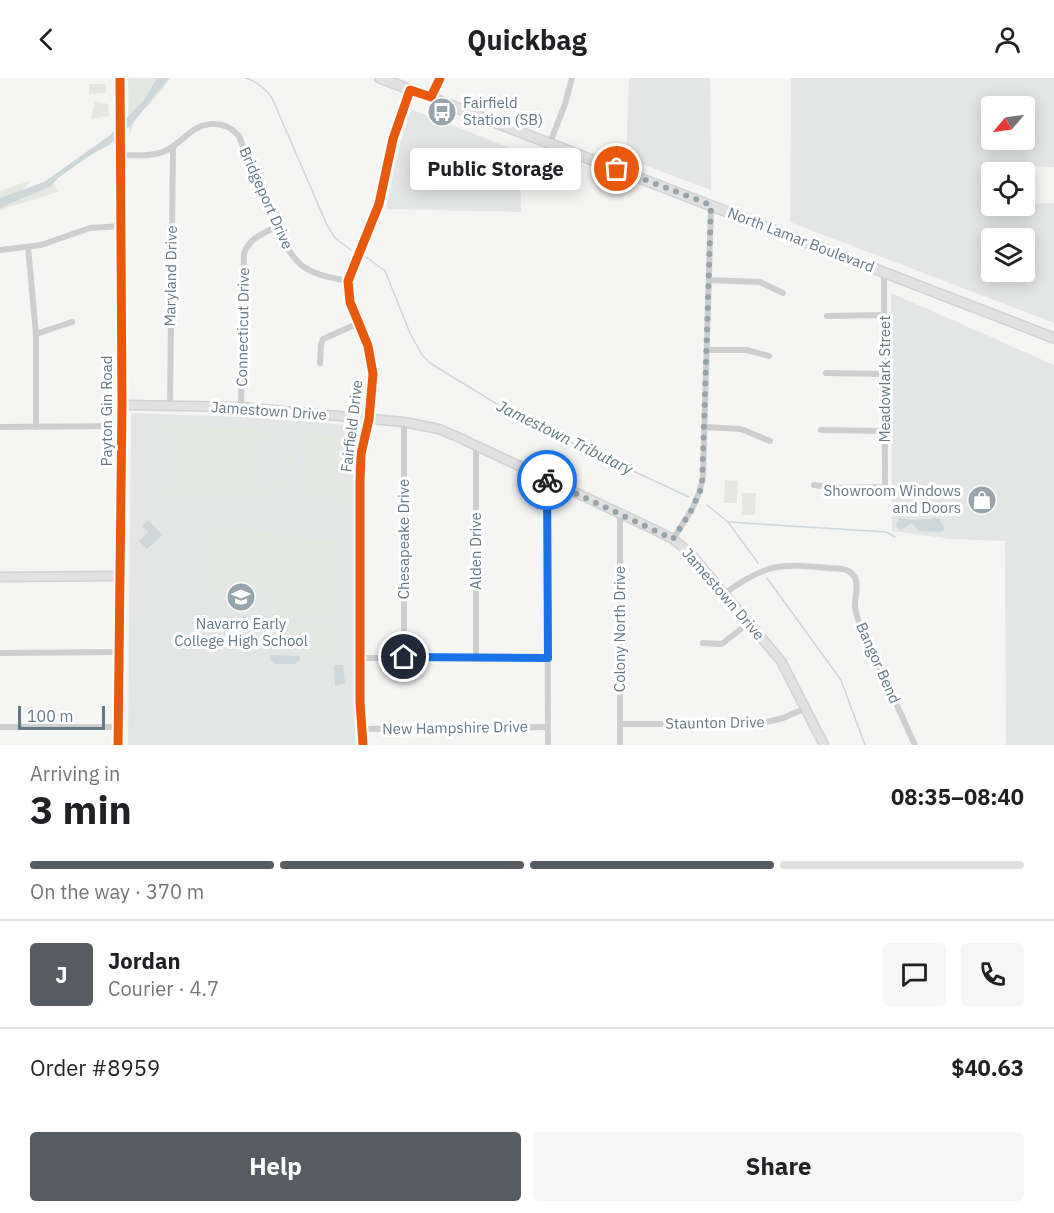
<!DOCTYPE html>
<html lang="en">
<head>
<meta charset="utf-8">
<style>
	body { margin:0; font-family:"IBM Plex Sans",sans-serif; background:#f6f6f6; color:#202124; height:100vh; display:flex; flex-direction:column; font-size:22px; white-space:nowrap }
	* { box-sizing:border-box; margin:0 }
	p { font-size:20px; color:#757577 }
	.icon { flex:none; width:33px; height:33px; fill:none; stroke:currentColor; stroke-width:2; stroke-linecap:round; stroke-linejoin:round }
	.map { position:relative; height:667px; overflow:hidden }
	.sheet { display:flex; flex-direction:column; background:#fff; flex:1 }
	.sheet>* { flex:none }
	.needle { width:39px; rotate:241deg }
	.tools { position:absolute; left:981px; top:18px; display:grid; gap:12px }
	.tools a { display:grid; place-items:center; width:54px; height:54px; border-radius:6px; background:#fff; box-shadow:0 3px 15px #0003; font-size:30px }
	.scale { position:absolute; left:18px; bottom:15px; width:87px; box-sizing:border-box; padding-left:6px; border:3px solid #647885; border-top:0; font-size:16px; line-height:21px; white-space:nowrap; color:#647885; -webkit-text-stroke:4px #fff; paint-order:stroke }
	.pin { position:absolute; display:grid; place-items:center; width:51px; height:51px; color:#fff; margin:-26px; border:3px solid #fff; border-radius:50%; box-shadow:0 2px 6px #0007 }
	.courier { position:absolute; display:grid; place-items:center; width:60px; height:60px; margin:-30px; border:4px solid #1a73e8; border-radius:50%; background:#fff; color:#222; box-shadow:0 2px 8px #0007 }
	.bubble { position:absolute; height:42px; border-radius:6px; background:#fff; box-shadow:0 3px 15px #0003; font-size:20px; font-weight:700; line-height:42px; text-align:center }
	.overview em { font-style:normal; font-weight:700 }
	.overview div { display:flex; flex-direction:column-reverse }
	.overview { display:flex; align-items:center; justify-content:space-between; height:102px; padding:0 30px }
	h1 { font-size:39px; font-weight:700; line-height:45px }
	.bar { display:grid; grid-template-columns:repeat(4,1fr); gap:9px 6px; align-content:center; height:72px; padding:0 30px }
	.bar i { height:8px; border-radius:4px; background:#e0e0e0 }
	.bar .on { background:#565c61 }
	.bar p { grid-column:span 4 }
	.line { display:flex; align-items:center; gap:15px; padding:0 30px; border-top:2px solid #e0e0e0 }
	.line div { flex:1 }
	.round { display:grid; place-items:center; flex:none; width:63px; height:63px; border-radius:6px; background:#f6f6f6 }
	.button { display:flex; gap:12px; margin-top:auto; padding:12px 30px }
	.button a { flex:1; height:69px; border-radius:6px; background:#565c61; color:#fff; font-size:24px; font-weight:700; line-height:69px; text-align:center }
	.button a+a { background:#f6f6f6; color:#202124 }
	header { display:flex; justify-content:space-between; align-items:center; height:78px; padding:0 30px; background:#fff; font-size:27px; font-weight:700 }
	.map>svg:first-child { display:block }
	.built { fill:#e4e5e5; fill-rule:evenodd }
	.green { fill:#e5e8e2; fill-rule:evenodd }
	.water { fill:#cdd6d8 }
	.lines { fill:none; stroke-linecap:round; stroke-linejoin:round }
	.stream { stroke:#cdd6d8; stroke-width:1.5 }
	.secondary-casing { stroke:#d1d2d3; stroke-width:11 }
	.primary-casing { stroke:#d1d2d2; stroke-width:12 }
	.street { stroke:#cdcfcf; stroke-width:6 }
	.secondary { stroke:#e1e1e2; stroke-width:8 }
	.primary { stroke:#e1e1e2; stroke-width:9 }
	.cycleway-casing { stroke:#fff; stroke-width:13 }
	.cycleway { stroke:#e8590c; stroke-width:9 }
	.done { stroke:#97a4ac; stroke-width:6; stroke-dasharray:0 10.8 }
	.route { stroke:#1a73e8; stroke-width:8 }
	.labels { text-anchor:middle; stroke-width:6; stroke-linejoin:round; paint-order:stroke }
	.poi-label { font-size:15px; fill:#647885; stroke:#fff; text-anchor:start }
	.street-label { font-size:15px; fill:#647885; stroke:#fff }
	.water-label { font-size:16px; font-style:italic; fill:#607a82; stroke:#fff }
</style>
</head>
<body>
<header><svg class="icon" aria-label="back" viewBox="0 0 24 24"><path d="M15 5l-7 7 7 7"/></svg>Quickbag<svg class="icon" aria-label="person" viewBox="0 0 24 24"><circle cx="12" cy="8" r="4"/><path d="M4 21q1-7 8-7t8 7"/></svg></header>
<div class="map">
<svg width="1054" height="667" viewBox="0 0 1054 667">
	<rect width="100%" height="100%" fill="#f5f5f4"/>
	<!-- built -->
	<g class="built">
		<path d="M629 0H710L711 112 626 80Z"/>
		<path d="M791 0H1054V89L1025 88 1024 94H992V128L1054 125V245L790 144ZM992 28H1024V62H992ZM992 160H1024V194H992Z"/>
		<path d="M411 31 520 74 521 134 386 131 399 69Z"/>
		<path d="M891 215 1054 287V667H1006L1005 463 952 461 892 453Z"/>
		<path d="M131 335 269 340 356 348 358 350 354 376 353 415V603L356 667H128Z"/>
	</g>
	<!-- green -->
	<g class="green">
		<path d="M128 0H171L152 24 137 38 129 58Z"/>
		<path d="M89 6H106V15L89 16Z"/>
		<path d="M95 23 108 26 109 38 91 41Z"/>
		<path d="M32 102 21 113 43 110 54 106 58 114 0 132V113Z"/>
		<path d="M172 349 259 350C300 354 304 408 264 417L154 416V410C128 390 138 352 172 349ZM168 355 268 358C294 369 291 404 263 411 246 412 173 414 160 408 149 402 142 389 145 376 148 365 157 358 168 355Z"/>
		<path d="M169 356 265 359 263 410 168 407Z"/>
		<path d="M305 357 340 358V395H348V429H332V419L305 420Z"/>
		<path d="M725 402 738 403 737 425H724Z"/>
		<path d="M742 415H756L755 437H742Z"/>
		<path d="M208 451 284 455 292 462H334L343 470 342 540 267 542 262 536 263 509 211 510 207 507Z"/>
		<path d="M272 547 337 549 336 575 272 573Z"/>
	</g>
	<!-- water -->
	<g class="water">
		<path d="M157 0H169L131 47 109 67 92 76 58 100 51 108 0 130V120L44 104 109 58 144 22Z"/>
		<path d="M899 440 912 442 939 440 945 452 941 454 919 453 912 445 901 452 896 448Z"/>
		<path d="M148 442 162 457 147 471 139 463 148 454 142 448Z"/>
		<path d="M270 577 300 578V582L294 586H275L270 582Z"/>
		<path d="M334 587H343L345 605 335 608Z"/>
	</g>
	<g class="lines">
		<!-- stream -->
		<g class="stream">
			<path d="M246 0C258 4 265 10 272 20L327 147 335 160 351 172"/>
			<path d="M366 179 385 193 410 255 422 277 430 285 523 342 689 419"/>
			<path d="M707 427 728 444 758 485"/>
			<path d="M728 444 886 454 895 459"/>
			<path d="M767 500 841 602 865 667"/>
		</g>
		<!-- secondary casing -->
		<g class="secondary-casing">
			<g id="secondary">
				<path d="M122 327 241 329 404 344 439 351 462 361 653 451 673 461 689 474 781 583 824 667"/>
				<path d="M0 499 120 498"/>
				<path d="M118 667 122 327 120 0"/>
				<path d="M363 667 360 624V402L361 376 369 341 373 296 368 268 350 224 348 203 379 126 393 61 410 12"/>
			</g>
		</g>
		<!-- primary casing -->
		<g class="primary-casing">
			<path id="primary" d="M380 0 1054 260"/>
		</g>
		<!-- street -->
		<g class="street">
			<path d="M431 19 440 0"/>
			<path d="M550 65 565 26 572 0"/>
			<path d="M121 77C135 77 150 79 163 74 183 66 191 45 215 46 225 46 232 50 239 58 252 90 277 171 304 189 317 198 333 200 348 203"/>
			<path d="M28 169 36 256V349"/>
			<path d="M0 172 41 167 90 150 122 148"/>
			<path d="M709 202 760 204 783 215"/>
			<path d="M827 238 885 237"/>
			<path d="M36 256 72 244"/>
			<path d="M707 272H747L769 278"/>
			<path d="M320 285 321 266 323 261 359 245"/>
			<path d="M826 295 884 296"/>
			<path d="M170 328 173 69"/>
			<path d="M241 329 244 175C250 160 262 156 276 149"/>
			<path d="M0 349 122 348"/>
			<path d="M704 349 741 351 770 363"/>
			<path d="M821 352 884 353"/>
			<path d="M476 367V579"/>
			<path d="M547 402 548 667"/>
			<path d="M814 407 835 410 885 409 884 194"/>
			<path d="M620 436V667"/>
			<path d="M673 461C686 441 700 422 703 398L711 127"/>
			<path d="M724 516C765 486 779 485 828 490 838 491 848 489 854 498 860 507 854 520 855 530 856 535 857 539 859 544L915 667"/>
			<path d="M703 565 722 566 748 545"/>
			<path d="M0 575 119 574"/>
			<path d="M404 579V344"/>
			<path d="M360 580H548"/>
			<path d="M620 646H759L783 640 806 630"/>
			<path d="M0 649H118"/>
			<path d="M362 651 548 649"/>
		</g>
		<!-- secondary -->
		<use href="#secondary" class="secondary"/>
		<!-- primary -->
		<use href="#primary" class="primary"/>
		<!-- cycleway casing -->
		<g class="cycleway-casing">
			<g id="cycleway">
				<path d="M118 667 122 327 120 0"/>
				<path d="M363 667 360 624V402L361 376 369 341 373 296 368 268 350 224 348 203 379 126 393 61 410 12 431 19 440 0"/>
			</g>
		</g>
		<!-- cycleway -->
		<use href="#cycleway" class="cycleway"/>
	</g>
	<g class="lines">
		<!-- done -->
		<path class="done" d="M547 402 673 461 691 433 702 409 711 127 617 91"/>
		<!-- route -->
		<path class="route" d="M404 579 548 580 547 402"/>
	</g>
	<!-- icons -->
	<defs>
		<g id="bus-disc" transform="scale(1.5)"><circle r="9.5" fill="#97a4ac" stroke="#fff"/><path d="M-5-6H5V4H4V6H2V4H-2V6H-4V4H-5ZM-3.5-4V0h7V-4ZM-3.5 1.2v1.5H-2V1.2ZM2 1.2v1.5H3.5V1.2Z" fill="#fff"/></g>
		<g id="shop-disc" transform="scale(1.5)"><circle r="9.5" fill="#97a4ac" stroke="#fff"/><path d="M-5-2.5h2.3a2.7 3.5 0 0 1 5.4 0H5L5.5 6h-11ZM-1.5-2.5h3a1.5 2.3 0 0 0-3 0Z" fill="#fff"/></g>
		<g id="school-disc" transform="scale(1.5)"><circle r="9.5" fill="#97a4ac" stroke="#fff"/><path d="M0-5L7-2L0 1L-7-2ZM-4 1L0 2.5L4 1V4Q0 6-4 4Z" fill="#fff"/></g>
	</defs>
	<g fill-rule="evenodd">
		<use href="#bus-disc" x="442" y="34"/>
		<use href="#shop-disc" x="982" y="422"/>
		<use href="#school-disc" x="241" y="519"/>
	</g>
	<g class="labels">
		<!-- poi labels -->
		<g class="poi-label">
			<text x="463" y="30">Fairfield<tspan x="463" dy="17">Station (SB)</tspan></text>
			<text x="961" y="418" text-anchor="end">Showroom Windows<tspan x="961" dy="17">and Doors</tspan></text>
			<text x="241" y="551" text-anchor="middle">Navarro Early<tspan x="241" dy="17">College High School</tspan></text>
		</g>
		<!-- street labels -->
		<g class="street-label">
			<text transform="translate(266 120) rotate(66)" y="5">Bridgeport Drive</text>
			<text transform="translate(801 162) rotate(21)" y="5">North Lamar Boulevard</text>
			<text transform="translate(171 198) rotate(-89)" y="5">Maryland Drive</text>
			<text transform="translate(243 249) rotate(-89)" y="5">Connecticut Drive</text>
			<text transform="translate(885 301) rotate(-90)" y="5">Meadowlark Street</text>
			<text transform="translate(107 333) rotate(-90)" y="5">Payton Gin Road</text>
			<text transform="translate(269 333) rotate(4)" y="5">Jamestown Drive</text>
			<text transform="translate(352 348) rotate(-83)" y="5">Fairfield Drive</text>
			<text transform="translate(404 461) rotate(-90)" y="5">Chesapeake Drive</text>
			<text transform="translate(476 473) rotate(-90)" y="5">Alden Drive</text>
			<text transform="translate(723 516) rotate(49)" y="5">Jamestown Drive</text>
			<text transform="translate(620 551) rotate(-90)" y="5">Colony North Drive</text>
			<text transform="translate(878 585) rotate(66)" y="5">Bangor Bend</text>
			<text transform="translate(715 645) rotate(-1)" y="5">Staunton Drive</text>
			<text transform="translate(455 650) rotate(-1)" y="5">New Hampshire Drive</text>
		</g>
		<!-- water labels -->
		<g class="water-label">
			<text transform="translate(565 359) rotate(26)" y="6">Jamestown Tributary</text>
		</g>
	</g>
</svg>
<div class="tools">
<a><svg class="needle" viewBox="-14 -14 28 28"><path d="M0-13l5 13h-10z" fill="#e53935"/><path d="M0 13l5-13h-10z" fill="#757577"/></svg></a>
<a><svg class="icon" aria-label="locate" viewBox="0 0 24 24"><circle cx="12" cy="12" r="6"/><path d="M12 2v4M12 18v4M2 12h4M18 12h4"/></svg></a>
<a><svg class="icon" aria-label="layers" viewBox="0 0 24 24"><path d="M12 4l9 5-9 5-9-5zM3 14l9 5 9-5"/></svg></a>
</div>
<div class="scale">100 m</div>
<div class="pin" style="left:617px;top:91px;background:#ea580c"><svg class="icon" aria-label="bag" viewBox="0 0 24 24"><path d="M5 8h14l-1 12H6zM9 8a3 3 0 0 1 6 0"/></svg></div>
<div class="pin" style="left:404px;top:579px;background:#1f2937"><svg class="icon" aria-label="home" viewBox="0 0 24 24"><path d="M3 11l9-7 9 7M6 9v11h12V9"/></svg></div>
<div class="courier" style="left:547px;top:402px"><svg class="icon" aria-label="bike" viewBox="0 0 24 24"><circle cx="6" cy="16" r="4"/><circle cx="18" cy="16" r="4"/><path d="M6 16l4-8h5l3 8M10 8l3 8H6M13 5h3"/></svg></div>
<div class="bubble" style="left:410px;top:70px;width:171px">Public Storage</div>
</div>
<section class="sheet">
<div class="overview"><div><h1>3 min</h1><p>Arriving in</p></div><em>08:35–08:40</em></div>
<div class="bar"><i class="on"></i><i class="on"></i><i class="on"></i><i></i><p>On the way · 370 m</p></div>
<div class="line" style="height:108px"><b class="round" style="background:#565c61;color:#fff">J</b><div><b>Jordan</b><p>Courier · 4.7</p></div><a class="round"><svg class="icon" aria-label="chat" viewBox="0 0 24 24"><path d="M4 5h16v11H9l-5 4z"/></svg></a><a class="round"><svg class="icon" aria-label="phone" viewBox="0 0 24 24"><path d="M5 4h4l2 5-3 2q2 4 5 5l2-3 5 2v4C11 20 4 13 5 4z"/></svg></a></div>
<div class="line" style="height:78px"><div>Order #8959</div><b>$40.63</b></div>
<div class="button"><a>Help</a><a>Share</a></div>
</section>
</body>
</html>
